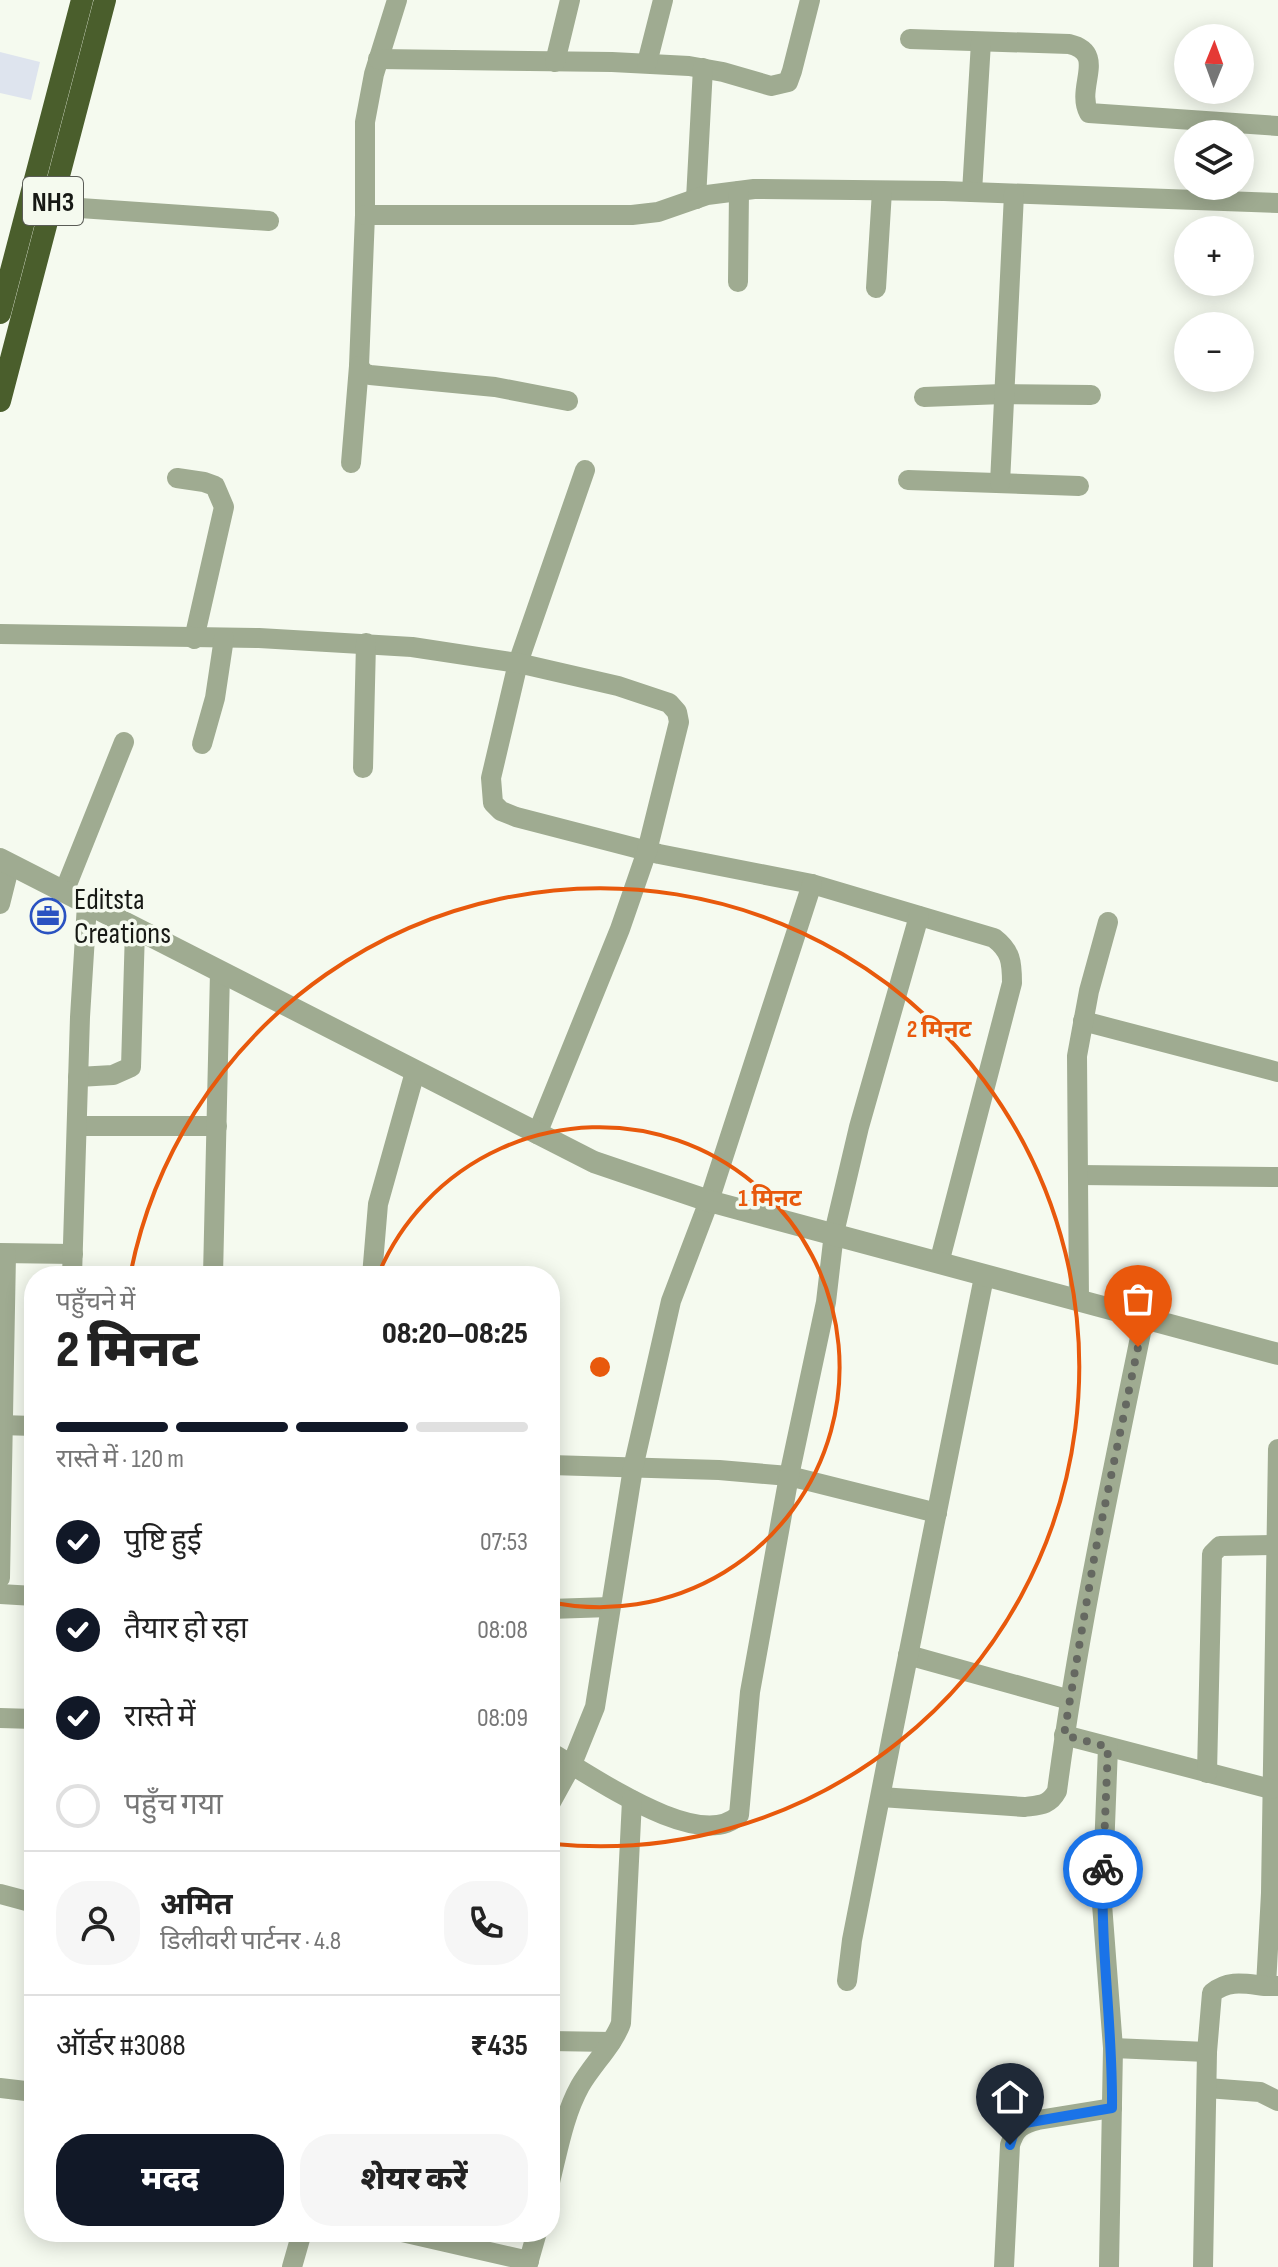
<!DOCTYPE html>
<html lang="hi">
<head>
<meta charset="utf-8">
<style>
	body { margin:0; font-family:"Sofia Sans Condensed","Noto Sans Devanagari",sans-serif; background:#f6f6f6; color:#222; height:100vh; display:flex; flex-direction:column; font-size:30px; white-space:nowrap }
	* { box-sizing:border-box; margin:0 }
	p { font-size:26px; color:#767676 }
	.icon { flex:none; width:44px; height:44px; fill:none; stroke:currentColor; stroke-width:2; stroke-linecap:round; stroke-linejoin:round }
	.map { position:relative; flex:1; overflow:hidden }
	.panel { position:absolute; left:24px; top:1266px; width:536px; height:976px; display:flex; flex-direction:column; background:#fff; border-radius:32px; box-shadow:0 4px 20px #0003 }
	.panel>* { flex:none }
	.needle { width:52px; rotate:1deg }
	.fabs { position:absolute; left:1174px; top:24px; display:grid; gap:16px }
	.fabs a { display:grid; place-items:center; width:80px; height:80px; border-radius:50%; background:#fff; box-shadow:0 4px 20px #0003; font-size:40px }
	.pin { position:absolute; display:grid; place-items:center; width:68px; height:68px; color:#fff; margin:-82px -34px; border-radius:50% 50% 50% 0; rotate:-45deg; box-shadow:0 0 8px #0007 }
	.pin .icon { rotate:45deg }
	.courier { position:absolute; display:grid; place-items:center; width:80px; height:80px; margin:-40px; border:6px solid #1a73e8; border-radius:50%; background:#fff; color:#222; box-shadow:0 2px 10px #0007 }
	.head em { font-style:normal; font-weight:800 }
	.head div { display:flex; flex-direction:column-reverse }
	.head { display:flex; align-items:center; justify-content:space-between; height:136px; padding:0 32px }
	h1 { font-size:52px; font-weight:800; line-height:60px }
	.bar { display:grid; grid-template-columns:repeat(4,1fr); gap:12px 8px; align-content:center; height:96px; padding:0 32px }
	.bar i { height:10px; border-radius:6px; background:#e0e0e0 }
	.bar .on { background:#111827 }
	.bar p { grid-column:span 4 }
	.line { display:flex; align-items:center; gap:20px; padding:0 32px; border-top:2px solid #e0e0e0 }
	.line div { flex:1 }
	.round { display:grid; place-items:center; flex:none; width:84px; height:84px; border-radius:32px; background:#f6f6f6 }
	ol { padding:0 32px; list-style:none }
	li { display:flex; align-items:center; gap:24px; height:88px }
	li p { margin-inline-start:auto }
	li .icon { padding:8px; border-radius:50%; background:#111827; color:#fff; stroke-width:4 }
	li:last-child { color:#767676 }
	li i { width:44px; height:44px; border:4px solid #e0e0e0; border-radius:50% }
	.button { display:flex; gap:16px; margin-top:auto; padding:16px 32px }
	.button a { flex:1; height:92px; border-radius:32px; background:#111827; color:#fff; font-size:32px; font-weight:800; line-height:92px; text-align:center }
	.button a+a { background:#f6f6f6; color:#222 }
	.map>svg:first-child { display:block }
	.building { fill:#dee4ee }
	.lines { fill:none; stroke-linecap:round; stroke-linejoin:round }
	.minor { stroke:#9fab91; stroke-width:20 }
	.tertiary { stroke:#9fab91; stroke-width:22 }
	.trunk { stroke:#4a5e2c; stroke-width:22 }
	.done { stroke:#656861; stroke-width:8; stroke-dasharray:0 14.4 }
	.route { stroke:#1a73e8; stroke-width:10 }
	.ring { fill:none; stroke:#e8590c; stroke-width:4 }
	.labels { text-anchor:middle; stroke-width:7; stroke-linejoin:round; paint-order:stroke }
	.shield { fill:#f5faef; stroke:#5a5c56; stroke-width:2 }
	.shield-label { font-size:28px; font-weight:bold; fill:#171915 }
	.poi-label { font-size:30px; fill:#171915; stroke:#f5faef; text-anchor:start }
	.centre { fill:#e8590c; stroke:#f5faef; stroke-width:4 }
	.ring-label { font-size:24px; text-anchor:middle; font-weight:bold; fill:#e8590c; stroke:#f5faef; stroke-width:7; stroke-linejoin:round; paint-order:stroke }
</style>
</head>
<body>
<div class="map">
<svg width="1278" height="2267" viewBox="0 0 1278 2267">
	<rect width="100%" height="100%" fill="#f5faef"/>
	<!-- building -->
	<path class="building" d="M0 52 40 62 31 100 0 93Z"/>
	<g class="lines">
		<!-- minor -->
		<g class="minor">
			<path d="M397 0 374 74 365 122V215L359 366 364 373 370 375 495 387 568 401"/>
			<path d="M910 39 1069 44C1108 53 1075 87 1089 113L1278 126"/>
			<path d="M378 59 612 62 689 66 723 72 771 86 788 82 792 71 810 0"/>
			<path d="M555 62 570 0"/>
			<path d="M647 63 663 0"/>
			<path d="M972 192 981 42"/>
			<path d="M696 199 703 68"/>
			<path d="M51 206 269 221"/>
			<path d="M365 215H632L658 212 707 195 754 189 944 191 1278 203"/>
			<path d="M738 282 739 191"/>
			<path d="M876 288 882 191"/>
			<path d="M924 397 1003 394 1091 395"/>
			<path d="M351 463 359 366"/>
			<path d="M585 470 518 663 491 778 493 803 501 811 516 817 659 854 812 884 994 938C1011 951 1012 962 1012 983L939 1263"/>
			<path d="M177 478 204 482 215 486 224 507 194 639"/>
			<path d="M908 480 1079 486"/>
			<path d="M1000 483 1014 194"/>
			<path d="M0 634 259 638 412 647 518 663 618 686 669 703 677 712 679 722 647 851 620 929 537 1134"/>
			<path d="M202 744 215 698 224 638"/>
			<path d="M363 768 366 643"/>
			<path d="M64 892 124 742"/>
			<path d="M0 904 10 864"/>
			<path d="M1083 1021 1278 1072"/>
			<path d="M78 1077 113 1075 131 1067 135 929"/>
			<path d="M77 1126H217"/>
			<path d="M1079 1175 1278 1177"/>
			<path d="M0 1253 73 1254"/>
			<path d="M72 1276 80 1017 87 904"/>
			<path d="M213 1276 220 972"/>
			<path d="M372 1276 378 1204 415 1072"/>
			<path d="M1079 1301 1077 1056 1089 991 1108 922"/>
			<path d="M0 1425 34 1426"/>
			<path d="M1278 1449 1271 1893 1266 1986H1278"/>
			<path d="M550 1465 719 1470 789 1476 937 1513"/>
			<path d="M0 1578 6 1254"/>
			<path d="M0 1594 34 1596"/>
			<path d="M550 1609 610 1607"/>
			<path d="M908 1655 1070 1700"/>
			<path d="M0 1718 34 1719"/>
			<path d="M1064 1735 1271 1789"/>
			<path d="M1108 1747 1102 1904 1113 2048 1109 2267"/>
			<path d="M550 1752C589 1773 699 1854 739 1815L750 1692 789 1476 826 1302 834 1233 859 1127 919 916"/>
			<path d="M1207 1773 1212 1554 1220 1546 1275 1545"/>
			<path d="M881 1797 1024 1807C1039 1805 1049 1806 1057 1791 1078 1632 1112 1475 1144 1318"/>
			<path d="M550 1804 572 1764 595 1707 633 1468 671 1301 709 1201 812 884"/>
			<path d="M0 1894 34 1903"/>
			<path d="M847 1981 852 1940 892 1736 984 1277"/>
			<path d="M550 2041 611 2042"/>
			<path d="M1113 2048 1207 2052"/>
			<path d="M0 2088 34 2092"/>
			<path d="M1207 2088 1260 2092 1278 2101"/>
			<path d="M550 2182C558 2150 564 2115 580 2086 592 2065 614 2044 621 2023L632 1800"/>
			<path d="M402 2232 529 2261"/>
			<path d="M292 2267 302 2232"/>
			<path d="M527 2267 537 2232"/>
			<path d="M1004 2267 1010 2145C1015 2129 1021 2124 1038 2120L1112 2108"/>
			<path d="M1203 2267 1207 2052 1212 1993C1229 1979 1246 1984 1266 1986"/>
		</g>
		<!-- tertiary -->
		<path class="tertiary" d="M0 859 594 1162 709 1201 1278 1354"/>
		<!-- trunk -->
		<g class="trunk">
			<path d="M0 313 82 0"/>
			<path d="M0 401 105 0"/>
		</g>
	</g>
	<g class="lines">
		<!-- done -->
		<path class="done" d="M1103 1869 1108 1747 1064 1735 1095 1553 1138 1347"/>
		<!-- route -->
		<path class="route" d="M1010 2145 1014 2132 1025 2123 1112 2108C1113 2028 1100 1949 1103 1869"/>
	</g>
	<!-- distance rings -->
	<g class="ring">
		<path d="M378 1275A240 240 0 1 1 550 1602"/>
		<path d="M130 1276A479 479 0 1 1 554 1844"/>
	</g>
	<!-- icons -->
	<defs>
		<g id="office-ring" transform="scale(1.8)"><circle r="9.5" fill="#f5faef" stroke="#2a52c1" stroke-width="1.5"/><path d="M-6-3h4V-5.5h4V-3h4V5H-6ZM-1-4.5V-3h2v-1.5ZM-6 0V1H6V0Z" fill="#2a52c1"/></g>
	</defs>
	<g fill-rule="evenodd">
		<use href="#office-ring" x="48" y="916"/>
	</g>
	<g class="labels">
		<!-- shield labels -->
		<rect class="shield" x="23" y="177" width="60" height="48" rx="6"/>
		<g class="shield-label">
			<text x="53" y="211">NH3</text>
		</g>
		<!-- poi labels -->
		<g class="poi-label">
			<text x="74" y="909">Editsta<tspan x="74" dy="34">Creations</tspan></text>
		</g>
	</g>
	<circle cx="600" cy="1367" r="12" class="centre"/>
	<g class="ring-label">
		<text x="939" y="1037">2 मिनट</text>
		<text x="770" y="1206">1 मिनट</text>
	</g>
</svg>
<div class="fabs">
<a><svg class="needle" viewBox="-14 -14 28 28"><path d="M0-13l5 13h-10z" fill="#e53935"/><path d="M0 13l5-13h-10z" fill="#767676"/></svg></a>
<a><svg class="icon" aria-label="layers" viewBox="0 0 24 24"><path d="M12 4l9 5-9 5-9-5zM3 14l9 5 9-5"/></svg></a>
<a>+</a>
<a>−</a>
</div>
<div class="pin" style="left:1138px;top:1347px;background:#ea580c"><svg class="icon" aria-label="bag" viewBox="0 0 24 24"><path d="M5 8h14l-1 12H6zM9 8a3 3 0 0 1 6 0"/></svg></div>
<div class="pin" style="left:1010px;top:2145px;background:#1f2937"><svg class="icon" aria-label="home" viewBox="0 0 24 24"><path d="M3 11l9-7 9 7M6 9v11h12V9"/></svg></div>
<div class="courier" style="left:1103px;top:1869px"><svg class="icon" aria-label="bike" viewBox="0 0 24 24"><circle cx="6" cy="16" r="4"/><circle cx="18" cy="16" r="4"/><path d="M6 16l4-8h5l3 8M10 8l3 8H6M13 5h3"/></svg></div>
<section class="panel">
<div class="head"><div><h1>2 मिनट</h1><p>पहुँचने में</p></div><em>08:20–08:25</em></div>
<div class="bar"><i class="on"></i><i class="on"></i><i class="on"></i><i></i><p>रास्ते में · 120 m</p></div>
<ol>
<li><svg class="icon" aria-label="check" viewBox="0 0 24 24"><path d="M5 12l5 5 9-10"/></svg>पुष्टि हुई<p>07:53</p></li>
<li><svg class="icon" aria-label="check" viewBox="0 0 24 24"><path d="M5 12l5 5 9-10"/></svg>तैयार हो रहा<p>08:08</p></li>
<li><svg class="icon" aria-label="check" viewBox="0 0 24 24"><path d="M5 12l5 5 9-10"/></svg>रास्ते में<p>08:09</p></li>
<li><i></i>पहुँच गया</li>
</ol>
<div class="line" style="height:144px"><a class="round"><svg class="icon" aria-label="person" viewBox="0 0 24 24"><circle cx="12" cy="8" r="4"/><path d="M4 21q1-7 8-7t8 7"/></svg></a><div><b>अमित</b><p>डिलीवरी पार्टनर · 4.8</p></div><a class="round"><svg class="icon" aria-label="phone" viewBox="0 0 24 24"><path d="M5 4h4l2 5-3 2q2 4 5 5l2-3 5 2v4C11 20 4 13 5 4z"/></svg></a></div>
<div class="line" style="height:104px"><div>ऑर्डर #3088</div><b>₹435</b></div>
<div class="button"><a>मदद</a><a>शेयर करें</a></div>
</section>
</div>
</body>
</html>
